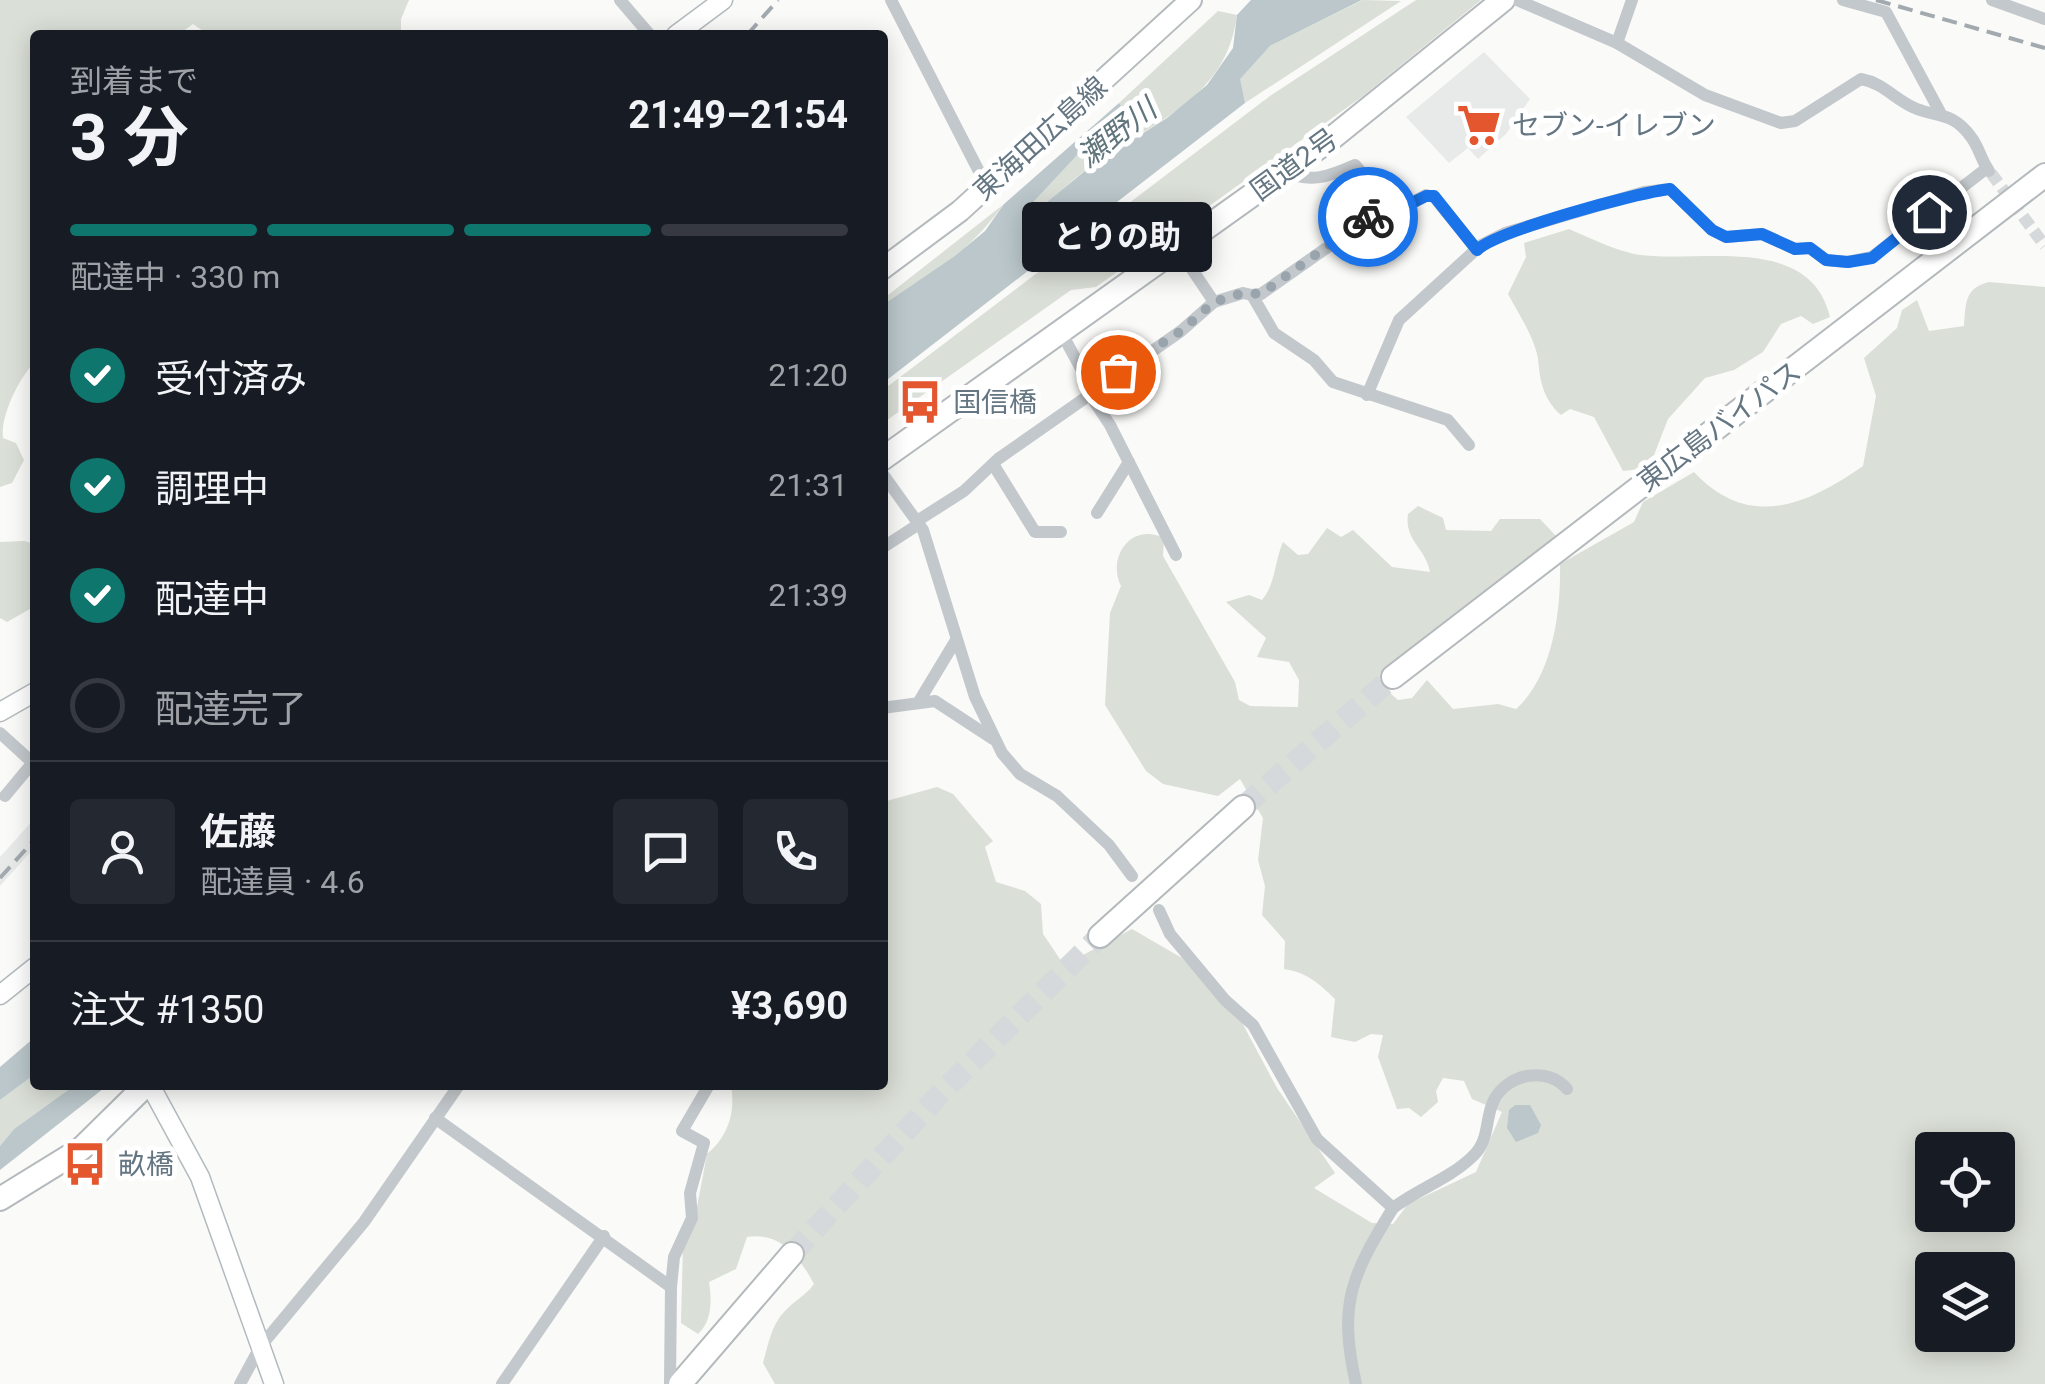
<!DOCTYPE html>
<html lang="ja">
<head>
<meta charset="utf-8">
<style>
	body { margin:0; font-family:Roboto,"Noto Sans JP",sans-serif; background:#242831; color:#f1f3f6; height:100vh; display:flex; flex-direction:column; font-size:38px; white-space:nowrap }
	* { box-sizing:border-box; margin:0 }
	p { font-size:32px; color:#9ea1a6 }
	.icon { flex:none; width:55px; height:55px; fill:none; stroke:currentColor; stroke-width:2; stroke-linecap:round; stroke-linejoin:round }
	.map { position:relative; flex:1; overflow:hidden }
	.side { position:absolute; left:30px; top:30px; width:858px; height:1060px; display:flex; flex-direction:column; background:#171b24; border-radius:10px; box-shadow:0 5px 25px #0003 }
	.side>* { flex:none }
	.fabs { position:absolute; left:1915px; top:1132px; display:grid; gap:20px }
	.fabs a { display:grid; place-items:center; width:100px; height:100px; border-radius:10px; background:#171b24; box-shadow:0 5px 25px #0003; font-size:50px }
	.pin { position:absolute; display:grid; place-items:center; width:85px; height:85px; color:#fff; margin:-42px; border:5px solid #fff; border-radius:50%; box-shadow:0 2px 10px #0007 }
	.courier { position:absolute; display:grid; place-items:center; width:100px; height:100px; margin:-50px; border:8px solid #1a73e8; border-radius:50%; background:#fff; color:#222; box-shadow:0 2px 12px #0007 }
	.bubble { position:absolute; height:70px; border-radius:10px; background:#171b24; box-shadow:0 5px 25px #0003; font-size:32px; font-weight:700; line-height:70px; text-align:center }
	.summary em { font-style:normal; font-weight:700 }
	.summary div { display:flex; flex-direction:column-reverse }
	.summary { display:flex; align-items:center; justify-content:space-between; height:170px; padding:0 40px }
	h1 { font-size:65px; font-weight:700; line-height:75px }
	.bar { display:grid; grid-template-columns:repeat(4,1fr); gap:15px 10px; align-content:center; height:120px; padding:0 40px }
	.bar i { height:12px; border-radius:8px; background:#363941 }
	.bar .selected { background:#0f766e }
	.bar p { grid-column:span 4 }
	.line { display:flex; align-items:center; gap:25px; padding:0 40px; border-top:2px solid #363941 }
	.line div { flex:1 }
	.round { display:grid; place-items:center; flex:none; width:105px; height:105px; border-radius:10px; background:#242831 }
	ol { padding:0 40px; list-style:none }
	li { display:flex; align-items:center; gap:30px; height:110px }
	li p { margin-inline-start:auto }
	li .icon { padding:10px; border-radius:50%; background:#0f766e; color:#fff; stroke-width:4 }
	li:last-child { color:#9ea1a6 }
	li i { width:55px; height:55px; border:5px solid #363941; border-radius:50% }
	.map>svg:first-child { display:block }
	.built { fill:#e8e9e9 }
	.green { fill:#dadfd7; fill-rule:evenodd }
	.water { fill:#bbc7cb }
	.lines { fill:none; stroke-linecap:round; stroke-linejoin:round }
	.street-tunnel { stroke:#d5d9db; stroke-width:12; stroke-dasharray:12 6; stroke-linecap:butt }
	.highway-tunnel { stroke:#d5d9db; stroke-width:22; stroke-dasharray:22 11; stroke-linecap:butt }
	.secondary-casing { stroke:#b3babf; stroke-width:21 }
	.primary-casing { stroke:#b5babe; stroke-width:24 }
	.highway-casing { stroke:#b4b9bd; stroke-width:26 }
	.street { stroke:#c3c8cc; stroke-width:12 }
	.secondary { stroke:#fff; stroke-width:18 }
	.primary { stroke:#fff; stroke-width:20 }
	.highway { stroke:#fff; stroke-width:22 }
	.rail { stroke:#a2aab0; stroke-width:4; stroke-dasharray:15 8; stroke-linecap:butt }
	.done { stroke:#99a4ac; stroke-width:10; stroke-dasharray:0 18 }
	.route { stroke:#1a73e8; stroke-width:12 }
	.labels { text-anchor:middle; stroke-width:10; stroke-linejoin:round; paint-order:stroke }
	.poi-label { font-size:28px; fill:#657683; stroke:#fff; text-anchor:start }
	.street-label { font-size:28px; fill:#657683; stroke:#fff }
	.water-label { font-size:30px; font-style:italic; fill:#60757c; stroke:#fff }
</style>
</head>
<body>
<div class="map">
<svg width="2045" height="1384" viewBox="0 0 2045 1384">
	<rect width="100%" height="100%" fill="#fafaf8"/>
	<!-- built -->
	<g class="built">
		<path d="M1484 52 1530 99 1506 134 1478 159 1468 148 1449 163 1406 117Z"/>
		<path d="M35 818V847L0 886V857Z"/>
	</g>
	<!-- green -->
	<g class="green">
		<path d="M0 0H409L401 19V35H209L193 24 178 35H35V362C20 376 0 416 3 438L16 443 24 460 12 483 0 487Z"/>
		<path d="M1363 0 1401 1 1245 103 1239 79 1270 46Z"/>
		<path d="M1416 0H1481L1363 96 1096 287 1071 290 883 423V390L1270 96Z"/>
		<path d="M1218 11 1237 15C1226 100 1153 121 1091 166 1068 183 1047 203 1025 221V211L1122 107 1119 103Z"/>
		<path d="M1004 204C974 245 929 283 883 305V299Z"/>
		<path d="M1569 229C1590 238 1612 249 1634 254 1696 265 1810 231 1830 317L1813 324 1801 316 1781 324 1763 352 1734 370 1705 378 1668 419 1649 468 1623 471 1594 417 1570 409 1561 415C1543 399 1540 381 1538 359 1535 338 1518 313 1508 294L1526 257 1524 243Z"/>
		<path d="M1989 282 2045 287V1384H775L763 1363C768 1346 771 1325 785 1311 794 1301 805 1296 814 1284 799 1256 781 1232 747 1237L736 1269 709 1282C712 1301 712 1321 698 1334L681 1323 683 1245 697 1207 707 1154C728 1137 736 1112 731 1085H882L883 802 937 787 953 794 993 841 985 847 996 882 1025 891 1041 904 1043 934 1064 965 1132 929 1182 958 1239 1017 1277 1088 1335 1173 1314 1188 1372 1223 1393 1224 1408 1204 1476 1172 1502 1112 1472 1099 1464 1081 1443 1078 1436 1091 1438 1102 1421 1117 1409 1108 1397 1109 1378 1057 1383 1035 1371 1034 1355 1042 1331 1037 1335 999C1320 984 1306 972 1284 969L1285 941 1262 915 1265 886 1258 860 1263 818 1240 779 1218 796 1163 784 1146 771 1105 705 1110 613 1121 586C1107 558 1130 522 1164 538L1163 556 1235 682 1239 700 1250 706 1298 707 1299 680 1289 662 1257 657 1266 638 1226 602 1249 595 1262 600C1276 583 1274 563 1283 542L1298 555 1308 554 1327 528 1341 537 1353 530 1392 567 1430 572C1426 548 1404 541 1408 514L1418 506 1443 518 1446 530 1491 531 1500 519H1540L1556 536 1380 673 1381 685 1398 700 1412 698 1427 680 1453 709 1498 704 1516 709C1553 676 1561 611 1560 564L1634 522 1643 502 1694 472C1748 530 1806 506 1863 466L1876 396 1864 358 1897 328 1902 310 1917 300 1929 331 1964 326C1966 304 1964 288 1989 282ZM1932 1150H1998V1215H1932ZM1932 1270H1998V1335H1932Z"/>
		<path d="M24 541 35 544V606L7 622 0 618V542Z"/>
		<path d="M35 1074V1085H75L14 1129 0 1146V1100Z"/>
	</g>
	<!-- water -->
	<g class="water">
		<path d="M1251 0H1402H1362L1270 46 1240 79 1245 103 883 383V305L955 256 985 231 1004 204 1119 103 1122 107 1025 211V220L1091 166 1167 118 1207 85 1233 48 1237 15Z"/>
		<path d="M35 1037V1074L0 1100V1067Z"/>
		<path d="M75 1085H108L0 1170V1146L14 1129Z"/>
		<path d="M1515 1105H1530L1541 1125 1538 1133 1516 1142 1507 1128 1509 1110Z"/>
	</g>
	<g class="lines">
		<!-- street-tunnel -->
		<path class="street-tunnel" d="M1991 173 2045 246"/>
		<!-- highway-tunnel -->
		<g class="highway-tunnel">
			<path d="M1243 807 1393 677"/>
			<path d="M792 1254 940 1094 1100 936"/>
		</g>
		<!-- secondary casing -->
		<g class="secondary-casing">
			<g id="secondary">
				<path d="M676 35 723 0"/>
				<path d="M0 712 35 692"/>
				<path d="M0 995 35 967"/>
				<path d="M150 1085 200 1177 274 1384"/>
			</g>
		</g>
		<!-- primary casing -->
		<g class="primary-casing">
			<path id="primary" d="M882 269 960 211 1191 0"/>
		</g>
		<!-- highway casing -->
		<g class="highway-casing">
			<g id="highway">
				<path d="M882 459 1332 138 1503 0"/>
				<path d="M1393 677 2045 175"/>
				<path d="M1100 936 1243 807"/>
				<path d="M0 1199 81 1149 146 1085"/>
				<path d="M680 1384 792 1254"/>
			</g>
		</g>
		<!-- street -->
		<g class="street">
			<path d="M620 0 650 35"/>
			<path d="M891 0 987 187"/>
			<path d="M1517 0 1617 43 1705 95 1781 123 1795 121 1861 79C1884 83 1896 101 1917 109 1939 117 1954 113 1971 137 1979 147 1981 160 1989 171"/>
			<path d="M1843 0 1886 12 1940 112"/>
			<path d="M1992 0 2045 19"/>
			<path d="M1617 43 1632 0"/>
			<path d="M1283 172C1312 183 1328 177 1355 165L1389 204"/>
			<path d="M1177 247 1214 302"/>
			<path d="M1252 295 1261 294 1389 204 1396 211 1426 195 1434 197 1477 250"/>
			<path d="M1060 330 1092 389"/>
			<path d="M1088 392 1110 425 1176 555"/>
			<path d="M1367 395 1399 320 1481 245 1505 233 1644 192 1670 189 1712 230 1726 237 1762 234 1795 249 1810 248 1826 260 1847 262 1872 257 1987 168"/>
			<path d="M993 464 1035 532H1061"/>
			<path d="M882 473 923 530 975 697 1002 753 1020 774 1057 796 1109 845 1132 876"/>
			<path d="M1097 513 1129 462"/>
			<path d="M917 521 964 491 998 459 1181 331 1214 302 1243 293 1252 295 1274 333 1314 360 1333 382 1448 420 1469 445"/>
			<path d="M882 548 919 524"/>
			<path d="M918 703 956 640"/>
			<path d="M882 708 935 701 993 739"/>
			<path d="M0 733 33 763"/>
			<path d="M5 796 35 760"/>
			<path d="M1159 910 1170 934 1225 1000 1253 1025 1317 1139 1393 1208C1418 1189 1449 1179 1472 1157 1491 1139 1484 1120 1494 1100 1508 1073 1548 1066 1567 1089"/>
			<path d="M435 1118 671 1287 670 1384"/>
			<path d="M671 1287 674 1257 692 1218 690 1193 704 1143 682 1131 709 1085"/>
			<path d="M240 1384 260 1347 364 1222 459 1085"/>
			<path d="M502 1384 604 1236"/>
			<path d="M1356 1384C1338 1304 1351 1276 1393 1208"/>
		</g>
		<!-- secondary -->
		<use href="#secondary" class="secondary"/>
		<!-- primary -->
		<use href="#primary" class="primary"/>
		<!-- highway -->
		<use href="#highway" class="highway"/>
		<!-- rail -->
		<g class="rail">
			<path d="M1876 0 2045 48"/>
			<path d="M747 35 778 0"/>
			<path d="M0 878 35 839"/>
		</g>
	</g>
	<g class="lines">
		<!-- done -->
		<path class="done" d="M1118 372 1181 331 1214 302 1243 293 1261 294 1368 217"/>
		<!-- route -->
		<path class="route" d="M1368 217 1389 204 1396 211 1426 196H1434L1477 250C1496 231 1639 192 1670 189L1712 230 1726 237 1762 234 1795 249 1810 248 1826 260 1848 262 1872 258 1929 212"/>
	</g>
	<!-- icons -->
	<defs>
		<g id="supermarket-bare" transform="scale(3.45)"><path d="M-6-5.5h2.5l.6 2H6L4.5 2H-2.5L-4.4-4H-6ZM-1.5 3.2a1.3 1.3 0 1 0 .1 0ZM3 3.2a1.3 1.3 0 1 0 .1 0Z" fill="#e4572e" stroke="#fff" stroke-width="2.5" paint-order="stroke"/></g>
		<g id="bus-bare" transform="scale(3.45)"><path d="M-5-6H5V4H4V6H2V4H-2V6H-4V4H-5ZM-3.5-4V0h7V-4ZM-3.5 1.2v1.5H-2V1.2ZM2 1.2v1.5H3.5V1.2Z" fill="#e4572e" stroke="#fff" stroke-width="2.5" paint-order="stroke"/></g>
	</defs>
	<g fill-rule="evenodd">
		<use href="#supermarket-bare" x="1479" y="125"/>
		<use href="#bus-bare" x="920" y="402"/>
		<use href="#bus-bare" x="85" y="1164"/>
	</g>
	<g class="labels">
		<!-- poi labels -->
		<g class="poi-label">
			<text x="1512" y="135">セブン-イレブン</text>
			<text x="953" y="412">国信橋</text>
			<text x="118" y="1174">畝橋</text>
		</g>
		<!-- street labels -->
		<g class="street-label">
			<text transform="translate(1040 138) rotate(-42)" y="10">東海田広島線</text>
			<text transform="translate(1294 164) rotate(-36)" y="10">国道2号</text>
			<text transform="translate(1719 426) rotate(-37)" y="10">東広島バイパス</text>
		</g>
		<!-- water labels -->
		<g class="water-label">
			<text transform="translate(1117 133) rotate(-38)" y="10">瀬野川</text>
		</g>
	</g>
</svg>
<div class="fabs">
<a><svg class="icon" aria-label="locate" viewBox="0 0 24 24"><circle cx="12" cy="12" r="6"/><path d="M12 2v4M12 18v4M2 12h4M18 12h4"/></svg></a>
<a><svg class="icon" aria-label="layers" viewBox="0 0 24 24"><path d="M12 4l9 5-9 5-9-5zM3 14l9 5 9-5"/></svg></a>
</div>
<div class="pin" style="left:1118px;top:372px;background:#ea580c"><svg class="icon" aria-label="bag" viewBox="0 0 24 24"><path d="M5 8h14l-1 12H6zM9 8a3 3 0 0 1 6 0"/></svg></div>
<div class="pin" style="left:1929px;top:212px;background:#1f2937"><svg class="icon" aria-label="home" viewBox="0 0 24 24"><path d="M3 11l9-7 9 7M6 9v11h12V9"/></svg></div>
<div class="courier" style="left:1368px;top:217px"><svg class="icon" aria-label="bike" viewBox="0 0 24 24"><circle cx="6" cy="16" r="4"/><circle cx="18" cy="16" r="4"/><path d="M6 16l4-8h5l3 8M10 8l3 8H6M13 5h3"/></svg></div>
<div class="bubble" style="left:1022px;top:202px;width:190px">とりの助</div>
<section class="side">
<div class="summary"><div><h1>3 分</h1><p>到着まで</p></div><em>21:49–21:54</em></div>
<div class="bar"><i class="selected"></i><i class="selected"></i><i class="selected"></i><i></i><p>配達中 · 330 m</p></div>
<ol>
<li><svg class="icon" aria-label="check" viewBox="0 0 24 24"><path d="M5 12l5 5 9-10"/></svg>受付済み<p>21:20</p></li>
<li><svg class="icon" aria-label="check" viewBox="0 0 24 24"><path d="M5 12l5 5 9-10"/></svg>調理中<p>21:31</p></li>
<li><svg class="icon" aria-label="check" viewBox="0 0 24 24"><path d="M5 12l5 5 9-10"/></svg>配達中<p>21:39</p></li>
<li><i></i>配達完了</li>
</ol>
<div class="line" style="height:180px"><a class="round"><svg class="icon" aria-label="person" viewBox="0 0 24 24"><circle cx="12" cy="8" r="4"/><path d="M4 21q1-7 8-7t8 7"/></svg></a><div><b>佐藤</b><p>配達員 · 4.6</p></div><a class="round"><svg class="icon" aria-label="chat" viewBox="0 0 24 24"><path d="M4 5h16v11H9l-5 4z"/></svg></a><a class="round"><svg class="icon" aria-label="phone" viewBox="0 0 24 24"><path d="M5 4h4l2 5-3 2q2 4 5 5l2-3 5 2v4C11 20 4 13 5 4z"/></svg></a></div>
<div class="line" style="height:130px"><div>注文 #1350</div><b>¥3,690</b></div>
</section>
</div>
</body>
</html>
